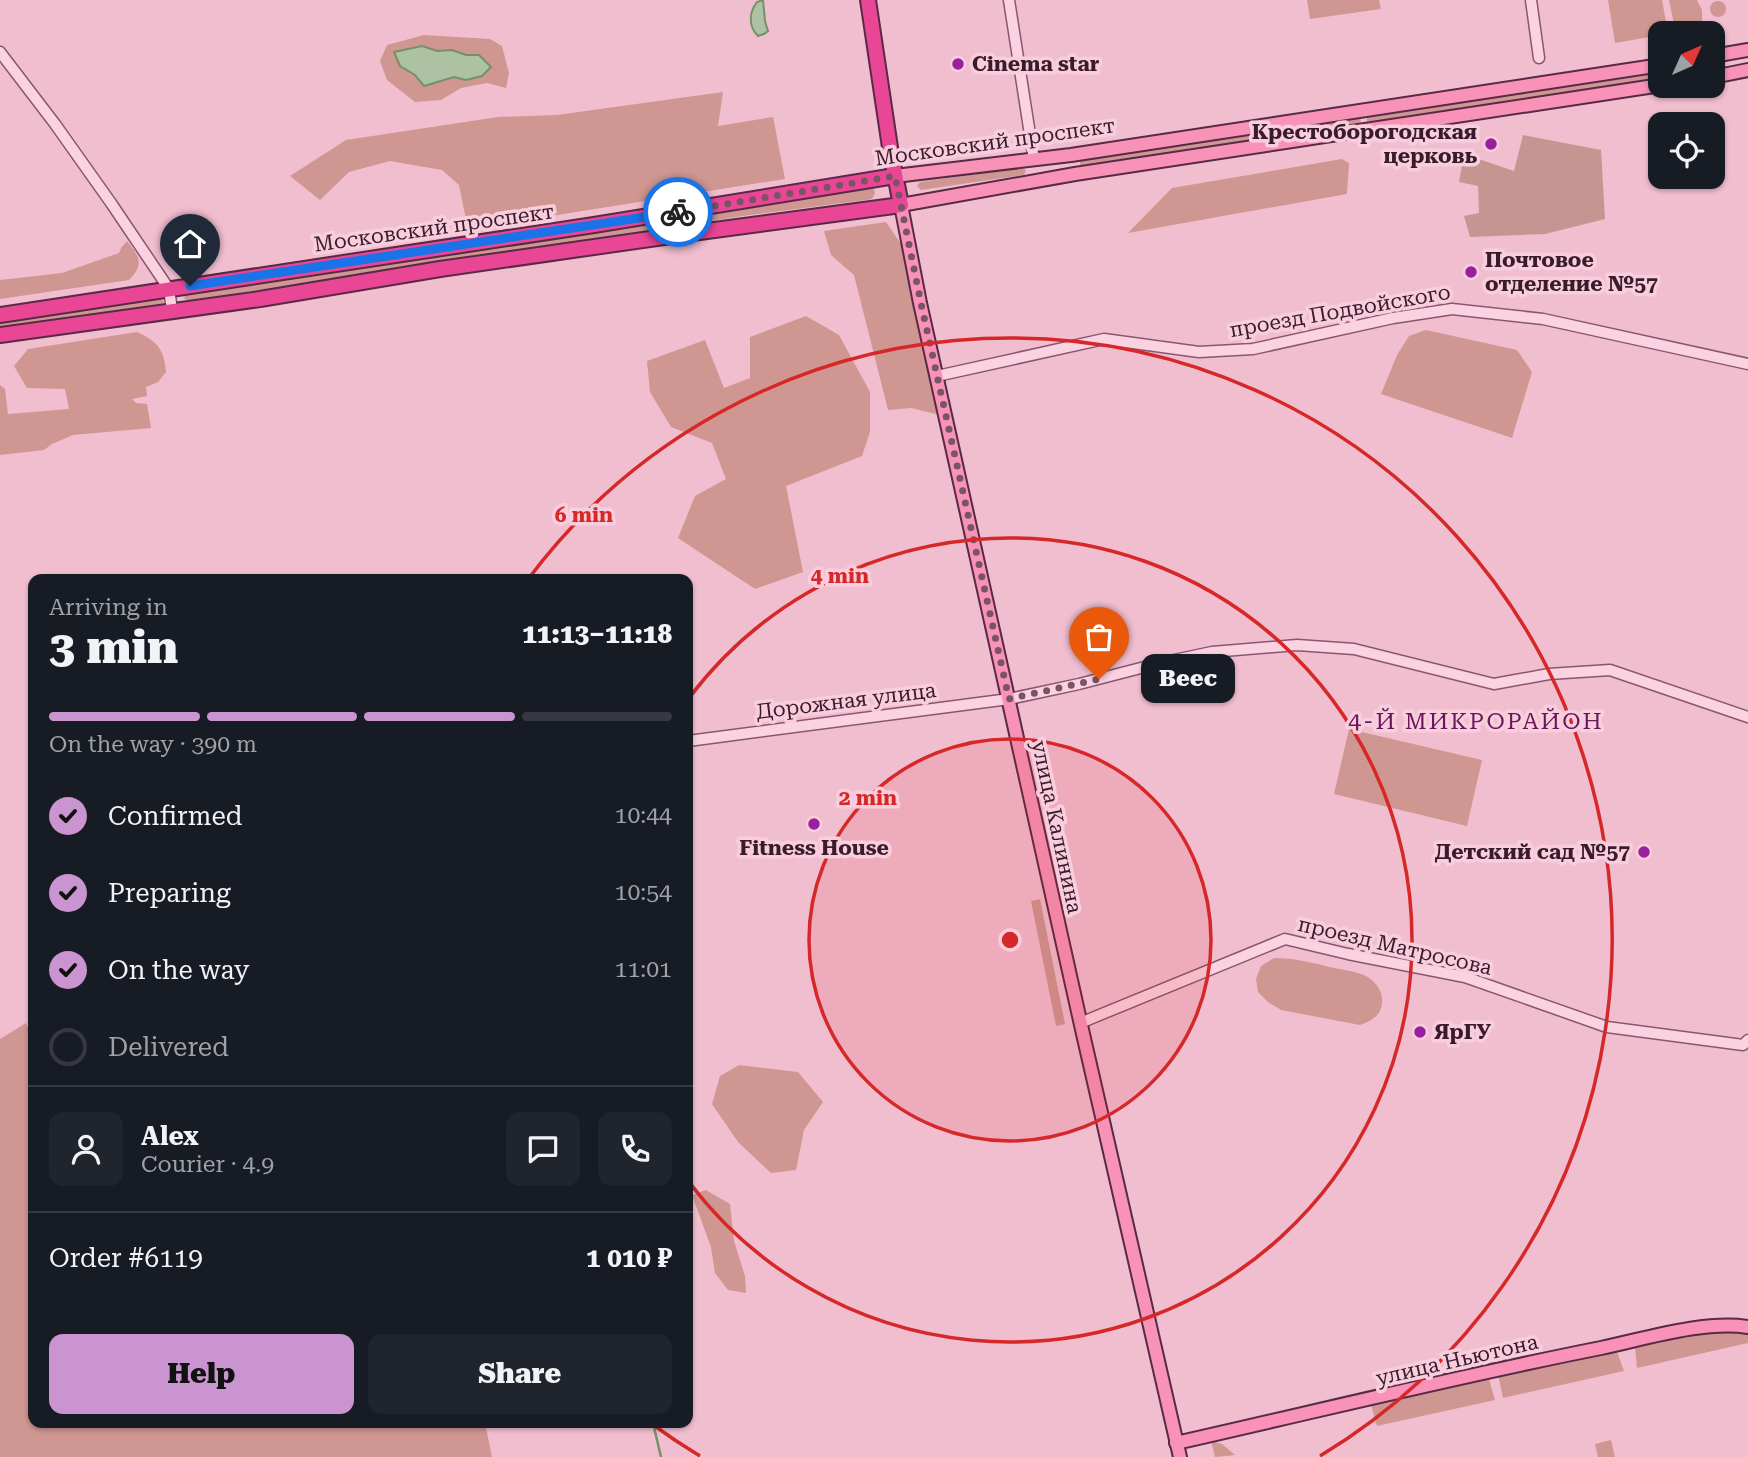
<!DOCTYPE html>
<html lang="en">
<head>
<meta charset="utf-8">
<style>
	body { margin:0; font-family:"Roboto Serif",serif; background:#20242c; color:#f1f3f6; height:100vh; display:flex; flex-direction:column; font-size:26px; white-space:nowrap }
	* { box-sizing:border-box; margin:0 }
	p { font-size:23px; color:#9ea1a6 }
	.icon { flex:none; width:38px; height:38px; fill:none; stroke:currentColor; stroke-width:2; stroke-linecap:round; stroke-linejoin:round }
	.map { position:relative; flex:1; overflow:hidden }
	.sheet { position:absolute; left:28px; top:574px; width:665px; height:854px; display:flex; flex-direction:column; background:#171b24; border-radius:14px; box-shadow:0 2px 5px #0004 }
	.sheet>* { flex:none }
	.needle { width:46px; rotate:45deg }
	.tools { position:absolute; left:1648px; top:21px; display:grid; gap:14px }
	.tools a { display:grid; place-items:center; width:77px; height:77px; border-radius:14px; background:#171b24; box-shadow:0 2px 5px #0004; font-size:35px }
	.pin { position:absolute; display:grid; place-items:center; width:60px; height:60px; color:#fff; margin:-72px -30px; border-radius:50% 50% 50% 0; rotate:-45deg; box-shadow:0 0 7px #0007 }
	.pin .icon { rotate:45deg }
	.courier { position:absolute; display:grid; place-items:center; width:70px; height:70px; margin:-35px; border:5px solid #1a73e8; border-radius:50%; background:#fff; color:#222; box-shadow:0 2px 9px #0007 }
	.bubble { position:absolute; height:49px; border-radius:14px; background:#171b24; box-shadow:0 2px 5px #0004; font-size:23px; font-weight:800; line-height:49px; text-align:center }
	.overview em { font-style:normal; font-weight:800 }
	.overview div { display:flex; flex-direction:column-reverse }
	.overview { display:flex; align-items:center; justify-content:space-between; height:119px; padding:0 21px }
	h1 { font-size:46px; font-weight:800; line-height:52px }
	.bar { display:grid; grid-template-columns:repeat(4,1fr); gap:10px 7px; align-content:center; height:84px; padding:0 21px }
	.bar i { height:9px; border-radius:5px; background:#363941 }
	.bar .on { background:#c994cf }
	.bar p { grid-column:span 4 }
	.line { display:flex; align-items:center; gap:18px; padding:0 21px; border-top:2px solid #363941 }
	.line div { flex:1 }
	.round { display:grid; place-items:center; flex:none; width:74px; height:74px; border-radius:14px; background:#20242c }
	ol { padding:0 21px; list-style:none }
	li { display:flex; align-items:center; gap:21px; height:77px }
	li p { margin-inline-start:auto }
	li .icon { padding:7px; border-radius:50%; background:#c994cf; color:#111; stroke-width:4 }
	li:last-child { color:#9ea1a6 }
	li i { width:38px; height:38px; border:4px solid #363941; border-radius:50% }
	.button { display:flex; gap:14px; margin-top:auto; padding:14px 21px }
	.button a { flex:1; height:80px; border-radius:14px; background:#c994cf; color:#111; font-size:28px; font-weight:800; line-height:80px; text-align:center }
	.button a+a { background:#20242c; color:#f1f3f6 }
	.map>svg:first-child { display:block }
	.green { fill:#d09691; fill-rule:evenodd }
	.cemetery { fill:#c49591 }
	.water { fill:#adc2a2; stroke:#759168; stroke-width:2 }
	.lines { fill:none; stroke-linecap:round; stroke-linejoin:round }
	.stream { stroke:#759168; stroke-width:2.5 }
	.minor-casing { stroke:#8b5571; stroke-width:13 }
	.major-casing { stroke:#582a45; stroke-width:16 }
	.highway-casing { stroke:#582a45; stroke-width:18 }
	.minor { stroke:#fbd2e0; stroke-width:10 }
	.major { stroke:#f892b7; stroke-width:12 }
	.highway { stroke:#e94796; stroke-width:14 }
	.done { stroke:#795465; stroke-width:7; stroke-dasharray:0 12.6 }
	.route { stroke:#1a73e8; stroke-width:9 }
	.ring { fill:none; stroke:#d62828; stroke-width:3.5 }
	.poi-dot { fill:#98209f; stroke:#f8cedc; stroke-width:2.5 }
	.labels { text-anchor:middle; stroke-width:7; stroke-linejoin:round; paint-order:stroke }
	.poi-label { font-size:21px; font-weight:bold; fill:#391b2c; stroke:#f8cedc; text-anchor:start }
	.street-label { font-size:21px; fill:#391b2c; stroke:#f8cedc }
	.neighbourhood-label { font-size:23px; letter-spacing:2px; fill:#69175c; stroke:#f8cedc }
	.centre { fill:#d62828; stroke:#f8cedc; stroke-width:3.5 }
	.ring-label { font-size:21px; text-anchor:middle; font-weight:bold; fill:#d62828; stroke:#f8cedc; stroke-width:7; stroke-linejoin:round; paint-order:stroke }
</style>
</head>
<body>
<div class="map">
<svg width="1748" height="1457" viewBox="0 0 1748 1457">
	<rect width="100%" height="100%" fill="#f1bed0"/>
	<!-- green -->
	<g class="green">
		<path d="M1307 0H1379L1381 9 1310 19Z"/>
		<path d="M1608 0H1662L1668 33H1661V35L1615 43Z"/>
		<path d="M1669 0H1697L1702 10V22L1675 29Z"/>
		<circle cx="1718" cy="9" r="8"/>
		<path d="M424 35 490 39 502 46 509 73 506 88 487 83 461 88 441 100 415 102 387 80 380 61 387 45ZM422 46 437 51 452 50 466 55H479L491 67 482 76 466 80 454 77 424 86 395 52Z"/>
		<path d="M1661 73V78L1367 122V117Z"/>
		<path d="M723 92 718 126 773 117 785 179 468 229 459 185 442 170 390 161 349 172 320 200 290 176 346 140 498 117 557 115Z"/>
		<path d="M1360 118 1361 123 1080 166V161Z"/>
		<path d="M1342 159 1349 163 1347 194 1128 233 1172 188Z"/>
		<path d="M1022 168 1026 170 1024 175 921 190 917 186 920 182Z"/>
		<path d="M869 188 874 189 875 193 872 199 866 200 750 215 188 301 184 298 187 293 670 222Z"/>
		<path d="M886 222 903 247 940 415 911 408 888 410 854 275 831 255 824 231Z"/>
		<path d="M127 241C139 256 145 264 129 280L0 299V280L62 273 119 253 121 248Z"/>
		<path d="M160 298 164 301 163 304 161 305 0 330V322Z"/>
		<path d="M806 316 839 335 870 392V432L862 456 786 486 803 572 755 589 678 538 695 496 726 479 712 443 671 427 650 392 647 361 705 340 724 388 750 378V337Z"/>
		<path d="M1426 330 1517 350 1532 372 1512 438 1381 394 1397 355 1409 336Z"/>
		<path d="M137 332C157 341 164 349 166 372L158 382 146 387 147 396 132 399 136 403 147 404 151 428 73 435 52 444 44 450 0 455V385L5 389 8 414 69 409 65 389 27 388 14 366 28 349Z"/>
		<path d="M1349 729 1482 760 1467 826 1334 794Z"/>
		<path d="M1040 899 1065 1024 1056 1026 1031 901Z"/>
		<path d="M1274 958C1295 958 1314 963 1334 968 1343 970 1353 971 1361 974 1373 978 1384 990 1382 1003 1381 1016 1371 1021 1360 1025L1281 1010 1268 1002 1258 992 1256 979 1261 966Z"/>
		<path d="M26 1023 33 1040V1423H370L371 1426 434 1423H485L492 1457H0V1039Z"/>
		<path d="M739 1065 798 1072 823 1102 804 1130 796 1170 771 1173 738 1142 712 1104 720 1076Z"/>
		<path d="M706 1190 730 1204 734 1241 745 1276 746 1293 728 1290 715 1273 711 1247 692 1195Z"/>
		<path d="M1715 1330 1748 1331V1343L1637 1368 1635 1347Z"/>
		<path d="M1616 1349 1624 1371 1503 1398 1498 1374Z"/>
		<path d="M1488 1376 1495 1400 1377 1426 1371 1405Z"/>
		<path d="M1611 1440 1615 1457H1598L1595 1444Z"/>
		<path d="M1211 1441 1222 1444 1235 1455 1215 1457Z"/>
	</g>
	<!-- cemetery -->
	<path class="cemetery" d="M1523 135 1601 150 1605 219 1545 234 1470 237 1464 216 1479 213 1478 186 1459 182 1464 154 1514 171Z"/>
	<!-- water -->
	<g class="water">
		<path d="M763 0 765 21 768 31 764 34 758 36C748 26 749 12 757 2Z"/>
		<path d="M422 46 437 51 452 50 466 55H479L491 67 482 76 466 80 454 77 424 86 415 75 400 66 394 52Z"/>
	</g>
	<g class="lines">
		<!-- stream -->
		<path class="stream" d="M653 1423 661 1457"/>
		<!-- minor casing -->
		<g class="minor-casing">
			<g id="minor">
				<path d="M1009 0 1034 160"/>
				<path d="M1531 0 1539 58"/>
				<path d="M0 52 55 124 111 203 169 289 172 310"/>
				<path d="M937 376 1104 339 1199 352 1253 349 1393 318 1452 309 1543 319 1748 364"/>
				<path d="M688 741 1009 699 1079 684 1160 663 1212 652 1297 645 1354 649 1494 684 1549 674 1610 670 1748 717"/>
				<path d="M1080 1023 1285 939 1348 954 1465 977 1607 1027 1743 1045 1748 1040"/>
			</g>
		</g>
		<!-- major casing -->
		<g class="major-casing">
			<g id="major">
				<path d="M1713 56 1748 50"/>
				<path d="M1713 77 1748 70"/>
				<path d="M895 176 1071 155 1661 65"/>
				<path d="M1176 1443C1318 1411 1459 1376 1601 1348 1644 1339 1705 1320 1748 1327"/>
				<path d="M1180 1457 1083 1034 920 303 901 205 1075 174 1661 85"/>
			</g>
		</g>
		<!-- highway casing -->
		<g class="highway-casing">
			<g id="highway">
				<path d="M0 315 594 225 895 176"/>
				<path d="M0 335 260 299 440 269 692 233 901 205 891 154 868 0"/>
			</g>
		</g>
		<!-- minor -->
		<use href="#minor" class="minor"/>
		<!-- major -->
		<use href="#major" class="major"/>
		<!-- highway -->
		<use href="#highway" class="highway"/>
	</g>
	<g class="lines">
		<!-- done -->
		<path class="done" d="M678 212 895 176 922 308 1009 699 1099 679"/>
		<!-- route -->
		<path class="route" d="M190 286 678 212"/>
	</g>
	<!-- distance rings -->
	<circle cx="1010" cy="940" r="201" fill="#d62828" fill-opacity=".12"/>
	<g class="ring">
		<circle cx="1010" cy="940" r="201"/>
		<path d="M689 698A402 402 0 1 1 689 1182"/>
		<path d="M700 1456A602 602 0 0 1 652 1424M529 578A602 602 0 1 1 1320 1456"/>
	</g>
	<!-- markers -->
	<g class="poi-dot">
		<circle cx="958" cy="64" r="7"/>
		<circle cx="1491" cy="144" r="7"/>
		<circle cx="1471" cy="272" r="7"/>
		<circle cx="814" cy="824" r="7"/>
		<circle cx="1644" cy="852" r="7"/>
		<circle cx="1420" cy="1032" r="7"/>
	</g>
	<g class="labels">
		<!-- poi labels -->
		<g class="poi-label">
			<text x="972" y="71">Cinema star</text>
			<text x="1477" y="139" text-anchor="end">Крестоборогодская<tspan x="1477" dy="24">церковь</tspan></text>
			<text x="1485" y="267">Почтовое<tspan x="1485" dy="24">отделение №57</tspan></text>
			<text x="814" y="855" text-anchor="middle">Fitness House</text>
			<text x="1630" y="859" text-anchor="end">Детский сад №57</text>
			<text x="1434" y="1039">ЯрГУ</text>
		</g>
		<!-- street labels -->
		<g class="street-label">
			<text transform="translate(995 142) rotate(-8)" y="7">Московский проспект</text>
			<text transform="translate(434 228) rotate(-8)" y="7">Московский проспект</text>
			<text transform="translate(1340 311) rotate(-10)" y="7">проезд Подвойского</text>
			<text transform="translate(846 701) rotate(-7)" y="7">Дорожная улица</text>
			<text transform="translate(1057 827) rotate(78)" y="7">улица Калинина</text>
			<text transform="translate(1395 946) rotate(13)" y="7">проезд Матросова</text>
			<text transform="translate(1457 1360) rotate(-13)" y="7">улица Ньютона</text>
		</g>
		<!-- neighbourhood labels -->
		<g class="neighbourhood-label">
			<text x="1476" y="729">4-Й МИКРОРАЙОН</text>
		</g>
	</g>
	<circle cx="1010" cy="940" r="10" class="centre"/>
	<g class="ring-label">
		<text x="584" y="522">6 min</text>
		<text x="840" y="583">4 min</text>
		<text x="868" y="805">2 min</text>
	</g>
</svg>
<div class="tools">
<a><svg class="needle" viewBox="-14 -14 28 28"><path d="M0-13l5 13h-10z" fill="#e53935"/><path d="M0 13l5-13h-10z" fill="#9ea1a6"/></svg></a>
<a><svg class="icon" aria-label="locate" viewBox="0 0 24 24"><circle cx="12" cy="12" r="6"/><path d="M12 2v4M12 18v4M2 12h4M18 12h4"/></svg></a>
</div>
<div class="pin" style="left:1099px;top:679px;background:#ea580c"><svg class="icon" aria-label="bag" viewBox="0 0 24 24"><path d="M5 8h14l-1 12H6zM9 8a3 3 0 0 1 6 0"/></svg></div>
<div class="pin" style="left:190px;top:286px;background:#1f2937"><svg class="icon" aria-label="home" viewBox="0 0 24 24"><path d="M3 11l9-7 9 7M6 9v11h12V9"/></svg></div>
<div class="courier" style="left:678px;top:212px"><svg class="icon" aria-label="bike" viewBox="0 0 24 24"><circle cx="6" cy="16" r="4"/><circle cx="18" cy="16" r="4"/><path d="M6 16l4-8h5l3 8M10 8l3 8H6M13 5h3"/></svg></div>
<div class="bubble" style="left:1141px;top:654px;width:94px">Веес</div>
<section class="sheet">
<div class="overview"><div><h1>3 min</h1><p>Arriving in</p></div><em>11:13–11:18</em></div>
<div class="bar"><i class="on"></i><i class="on"></i><i class="on"></i><i></i><p>On the way · 390 m</p></div>
<ol>
<li><svg class="icon" aria-label="check" viewBox="0 0 24 24"><path d="M5 12l5 5 9-10"/></svg>Confirmed<p>10:44</p></li>
<li><svg class="icon" aria-label="check" viewBox="0 0 24 24"><path d="M5 12l5 5 9-10"/></svg>Preparing<p>10:54</p></li>
<li><svg class="icon" aria-label="check" viewBox="0 0 24 24"><path d="M5 12l5 5 9-10"/></svg>On the way<p>11:01</p></li>
<li><i></i>Delivered</li>
</ol>
<div class="line" style="height:126px"><a class="round"><svg class="icon" aria-label="person" viewBox="0 0 24 24"><circle cx="12" cy="8" r="4"/><path d="M4 21q1-7 8-7t8 7"/></svg></a><div><b>Alex</b><p>Courier · 4.9</p></div><a class="round"><svg class="icon" aria-label="chat" viewBox="0 0 24 24"><path d="M4 5h16v11H9l-5 4z"/></svg></a><a class="round"><svg class="icon" aria-label="phone" viewBox="0 0 24 24"><path d="M5 4h4l2 5-3 2q2 4 5 5l2-3 5 2v4C11 20 4 13 5 4z"/></svg></a></div>
<div class="line" style="height:91px"><div>Order #6119</div><b>1 010 ₽</b></div>
<div class="button"><a>Help</a><a>Share</a></div>
</section>
</div>
</body>
</html>
